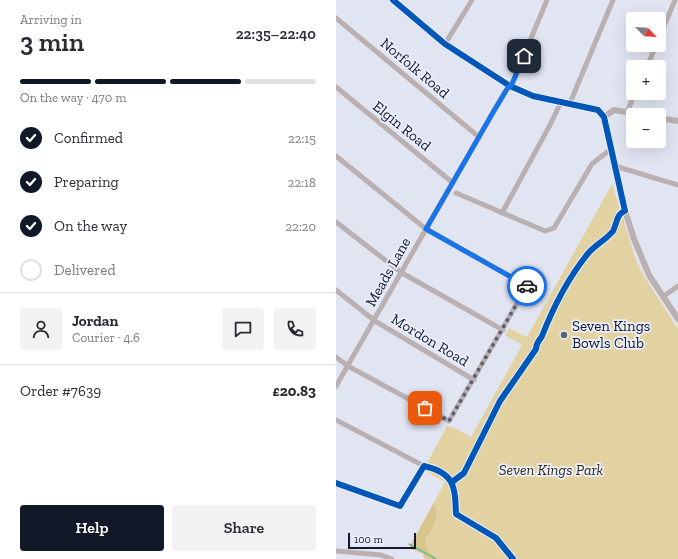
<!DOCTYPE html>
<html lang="en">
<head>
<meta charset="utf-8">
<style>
	body { margin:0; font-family:"Zilla Slab",serif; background:#f2f2f3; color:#2b2b33; height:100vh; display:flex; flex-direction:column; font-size:15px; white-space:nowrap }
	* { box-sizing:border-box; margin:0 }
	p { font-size:13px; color:#7c7c81 }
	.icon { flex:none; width:22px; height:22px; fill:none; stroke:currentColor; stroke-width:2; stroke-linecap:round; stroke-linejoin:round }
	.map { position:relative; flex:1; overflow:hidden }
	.details { display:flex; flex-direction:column; background:#fff; width:336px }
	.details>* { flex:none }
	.needle { width:26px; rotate:114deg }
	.tools { position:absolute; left:290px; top:12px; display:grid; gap:8px }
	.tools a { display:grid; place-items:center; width:40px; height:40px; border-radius:4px; background:#fff; box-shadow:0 4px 16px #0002; font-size:20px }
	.scale { position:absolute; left:12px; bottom:10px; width:68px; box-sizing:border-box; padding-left:4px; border:2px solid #13182e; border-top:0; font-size:11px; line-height:14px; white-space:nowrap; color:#13182e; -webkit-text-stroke:3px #ebeffb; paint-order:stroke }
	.pin { position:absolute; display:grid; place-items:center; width:34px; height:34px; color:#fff; margin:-17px; border-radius:8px; box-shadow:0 2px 6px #0006 }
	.courier { position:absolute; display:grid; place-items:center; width:40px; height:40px; margin:-20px; border:3px solid #1a73e8; border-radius:50%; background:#fff; color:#222; box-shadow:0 1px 5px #0007 }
	.head em { font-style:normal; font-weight:600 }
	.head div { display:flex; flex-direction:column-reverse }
	.head { display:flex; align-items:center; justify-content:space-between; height:68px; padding:0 20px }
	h1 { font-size:26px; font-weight:600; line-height:30px }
	.bar { display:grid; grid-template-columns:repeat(4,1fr); gap:6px 4px; align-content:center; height:48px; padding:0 20px }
	.bar i { height:5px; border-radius:3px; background:#e1e1e2 }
	.bar .active { background:#111827 }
	.bar p { grid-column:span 4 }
	.line { display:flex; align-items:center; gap:10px; padding:0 20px; border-top:1px solid #e1e1e2 }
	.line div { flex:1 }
	.round { display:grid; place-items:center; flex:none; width:42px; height:42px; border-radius:4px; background:#f2f2f3 }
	ol { padding:0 20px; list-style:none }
	li { display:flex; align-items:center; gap:12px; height:44px }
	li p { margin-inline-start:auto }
	li .icon { padding:4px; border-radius:50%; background:#111827; color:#fff; stroke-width:4 }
	li:last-child { color:#7c7c81 }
	li i { width:22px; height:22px; border:2px solid #e1e1e2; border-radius:50% }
	.action { display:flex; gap:8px; margin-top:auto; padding:8px 20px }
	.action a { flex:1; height:46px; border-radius:4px; background:#111827; color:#fff; font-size:16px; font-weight:600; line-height:46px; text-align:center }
	.action a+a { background:#f2f2f3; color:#2b2b33 }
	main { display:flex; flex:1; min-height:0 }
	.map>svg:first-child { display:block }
	.green { fill:#e2d2a1 }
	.forest { fill:#d7c58b }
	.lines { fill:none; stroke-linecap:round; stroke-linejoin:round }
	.stream { stroke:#72ba8f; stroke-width:1.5 }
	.minor { stroke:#bab0b1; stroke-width:5 }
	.tertiary { stroke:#bab0b1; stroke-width:6 }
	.cycleway-casing { stroke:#ebeffb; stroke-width:8 }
	.cycleway { stroke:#0057b8; stroke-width:6 }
	.done { stroke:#5b6073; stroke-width:4; stroke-dasharray:0 7.2 }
	.route { stroke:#1a73e8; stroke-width:5 }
	.poi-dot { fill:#5b6073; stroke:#ebeffb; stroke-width:1.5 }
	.labels { text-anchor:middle; stroke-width:3.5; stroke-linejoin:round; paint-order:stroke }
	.street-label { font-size:15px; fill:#13182e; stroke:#ebeffb }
	.poi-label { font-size:15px; fill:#13182e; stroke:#ebeffb; text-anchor:start }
	.park-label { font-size:15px; font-style:italic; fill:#322b18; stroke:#ebeffb }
</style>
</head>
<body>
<main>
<section class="details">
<div class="head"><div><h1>3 min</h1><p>Arriving in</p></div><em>22:35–22:40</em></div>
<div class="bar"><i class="active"></i><i class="active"></i><i class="active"></i><i></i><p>On the way · 470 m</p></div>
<ol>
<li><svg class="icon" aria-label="check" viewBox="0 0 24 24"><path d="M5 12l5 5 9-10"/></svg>Confirmed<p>22:15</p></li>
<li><svg class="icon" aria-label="check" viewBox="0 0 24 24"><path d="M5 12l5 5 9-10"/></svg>Preparing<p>22:18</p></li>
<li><svg class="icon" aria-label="check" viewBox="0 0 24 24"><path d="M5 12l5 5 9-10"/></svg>On the way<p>22:20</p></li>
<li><i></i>Delivered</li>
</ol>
<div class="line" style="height:72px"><a class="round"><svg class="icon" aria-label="person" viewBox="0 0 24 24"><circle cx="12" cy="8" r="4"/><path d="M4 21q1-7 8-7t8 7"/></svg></a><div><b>Jordan</b><p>Courier · 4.6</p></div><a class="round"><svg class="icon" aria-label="chat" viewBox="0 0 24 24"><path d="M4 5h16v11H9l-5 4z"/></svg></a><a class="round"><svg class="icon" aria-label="phone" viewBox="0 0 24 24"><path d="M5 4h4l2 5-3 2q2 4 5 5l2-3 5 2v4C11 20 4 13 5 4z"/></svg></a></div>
<div class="line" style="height:52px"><div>Order #7639</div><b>£20.83</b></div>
<div class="action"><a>Help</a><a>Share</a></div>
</section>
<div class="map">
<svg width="342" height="559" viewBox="0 0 342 559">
	<rect width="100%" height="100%" fill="#e1e5f2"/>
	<!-- green -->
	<path class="green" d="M276 184 300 260 308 276 342 329V559H102L73 548 109 482 91 472 95 465 91 463 111 426 117 427 135 437 186 345 169 335 173 328 191 337Z"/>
	<!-- forest -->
	<path class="forest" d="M98 503 101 511 100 517 96 529 89 538C89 548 93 554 102 559H91L87 557 88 554 73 548Z"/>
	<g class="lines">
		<!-- stream -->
		<path class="stream" d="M73 544 100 559"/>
		<!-- minor -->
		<g class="minor">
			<path d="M0 18 143 137"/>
			<path d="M323 38 339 0"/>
			<path d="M109 44 136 0"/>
			<path d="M311 67 320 45"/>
			<path d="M0 87 117 183"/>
			<path d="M234 103 277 0"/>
			<path d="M291 112 299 93"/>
			<path d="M0 156 90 229 191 286 113 421 12 366 0 357"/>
			<path d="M279 166 342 185"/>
			<path d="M120 193 209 231 218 228 256 164 275 149"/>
			<path d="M166 213 214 125 225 102"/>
			<path d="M0 222 66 273 167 330"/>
			<path d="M0 290 39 321 138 380"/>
			<path d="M328 296 342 286"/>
			<path d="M0 386 156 114 171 89 176 84 211 0"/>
			<path d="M0 420 88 466 64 506 0 483"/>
			<path d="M0 551 45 555 56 559"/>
		</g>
		<!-- tertiary -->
		<g class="tertiary">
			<path d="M57 0 109 44 174 86 197 96 262 110 268 117 285 198 298 239 313 275 342 319"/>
			<path d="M268 117 278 110 307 115"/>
			<path d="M323 118 342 121"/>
		</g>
		<!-- cycleway casing -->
		<g class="cycleway-casing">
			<g id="cycleway">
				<path d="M57 0 109 44 174 86 197 96 262 110 268 117 289 211C280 214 281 224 277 231 269 241 257 246 250 256 231 280 217 308 206 336 203 341 200 343 200 349L164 401 128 473 116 482"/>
				<path d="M0 483 64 506 88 466C119 473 119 487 120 514L160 538 177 559"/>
			</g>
		</g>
		<!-- cycleway -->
		<use href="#cycleway" class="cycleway"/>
	</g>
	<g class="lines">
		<!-- done -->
		<path class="done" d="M89 408 113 421 191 286"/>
		<!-- route -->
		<path class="route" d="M188 56 176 84 171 89 159 109 90 229 191 286"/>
	</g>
	<!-- markers -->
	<circle class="poi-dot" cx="228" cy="335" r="4"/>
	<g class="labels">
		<!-- street labels -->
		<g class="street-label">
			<text transform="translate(79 68) rotate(40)" y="5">Norfolk Road</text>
			<text transform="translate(66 126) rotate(39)" y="5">Elgin Road</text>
			<text transform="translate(52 272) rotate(-61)" y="5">Meads Lane</text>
			<text transform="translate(94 340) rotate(31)" y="5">Mordon Road</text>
		</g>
		<!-- poi labels -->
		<g class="poi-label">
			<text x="236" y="331">Seven Kings<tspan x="236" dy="17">Bowls Club</tspan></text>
		</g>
		<!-- park labels -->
		<g class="park-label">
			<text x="215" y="475">Seven Kings Park</text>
		</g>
	</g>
</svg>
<div class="tools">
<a><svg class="needle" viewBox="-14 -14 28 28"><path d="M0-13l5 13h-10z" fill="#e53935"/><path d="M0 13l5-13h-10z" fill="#7c7c81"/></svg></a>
<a>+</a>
<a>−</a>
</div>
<div class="scale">100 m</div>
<div class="pin" style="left:89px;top:408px;background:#ea580c"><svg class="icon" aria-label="bag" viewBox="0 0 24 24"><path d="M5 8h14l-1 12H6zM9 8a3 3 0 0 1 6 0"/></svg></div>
<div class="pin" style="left:188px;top:56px;background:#1f2937"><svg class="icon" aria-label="home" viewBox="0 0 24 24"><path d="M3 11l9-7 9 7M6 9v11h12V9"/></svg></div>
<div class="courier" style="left:191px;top:286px"><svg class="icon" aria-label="car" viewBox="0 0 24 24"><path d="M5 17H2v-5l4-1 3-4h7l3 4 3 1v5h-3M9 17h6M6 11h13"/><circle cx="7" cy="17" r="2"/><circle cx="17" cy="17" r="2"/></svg></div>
</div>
</main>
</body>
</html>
